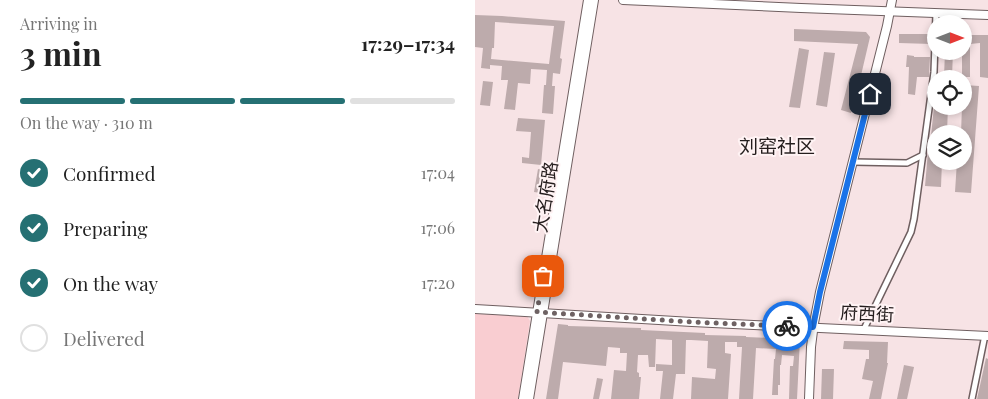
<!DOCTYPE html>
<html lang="en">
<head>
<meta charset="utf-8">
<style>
	body { margin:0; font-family:"Playfair Display","Noto Sans SC",serif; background:#f2f2f2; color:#222; height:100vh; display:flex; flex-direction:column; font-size:19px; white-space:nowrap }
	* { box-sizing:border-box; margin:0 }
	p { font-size:16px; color:#767676 }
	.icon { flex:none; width:28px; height:28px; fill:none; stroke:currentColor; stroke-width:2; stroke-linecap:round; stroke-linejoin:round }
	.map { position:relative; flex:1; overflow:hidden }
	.panel { display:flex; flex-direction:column; background:#fff; width:475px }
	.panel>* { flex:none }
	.needle { width:32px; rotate:90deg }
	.tools { position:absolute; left:452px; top:15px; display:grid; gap:10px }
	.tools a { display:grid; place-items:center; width:45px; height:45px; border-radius:50%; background:#fff; box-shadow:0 2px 8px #0003; font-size:25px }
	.pin { position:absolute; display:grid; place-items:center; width:42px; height:42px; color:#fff; margin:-21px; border-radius:10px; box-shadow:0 2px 8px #0006 }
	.courier { position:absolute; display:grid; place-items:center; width:50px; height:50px; margin:-25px; border:4px solid #1a73e8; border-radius:50%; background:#fff; color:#222; box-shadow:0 1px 6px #0007 }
	.overview em { font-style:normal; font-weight:700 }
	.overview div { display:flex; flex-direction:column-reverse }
	.overview { display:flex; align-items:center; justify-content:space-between; height:85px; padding:0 20px }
	h1 { font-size:32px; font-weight:700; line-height:38px }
	.bar { display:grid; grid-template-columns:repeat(4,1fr); gap:8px 5px; align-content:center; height:60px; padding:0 20px }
	.bar i { height:6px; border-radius:4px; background:#e0e0e0 }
	.bar .on { background:#257073 }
	.bar p { grid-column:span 4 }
	ol { padding:0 20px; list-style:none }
	li { display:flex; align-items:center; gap:15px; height:55px }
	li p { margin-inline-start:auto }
	li .icon { padding:5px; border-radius:50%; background:#257073; color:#fff; stroke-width:4 }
	li:last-child { color:#767676 }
	li i { width:28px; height:28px; border:2px solid #e0e0e0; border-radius:50% }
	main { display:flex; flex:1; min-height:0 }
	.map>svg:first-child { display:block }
	.green { fill:#f9cdd1 }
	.building { fill:#bdabac; fill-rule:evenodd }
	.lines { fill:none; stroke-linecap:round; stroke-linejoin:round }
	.street-casing { stroke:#6f5f60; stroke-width:8 }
	.secondary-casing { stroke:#6f5f60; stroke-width:10 }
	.street { stroke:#fff; stroke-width:5 }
	.secondary { stroke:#fff; stroke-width:8 }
	.done { stroke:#6e6263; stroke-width:5; stroke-dasharray:0 9 }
	.route { stroke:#1a73e8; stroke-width:6 }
	.labels { text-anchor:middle; stroke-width:4; stroke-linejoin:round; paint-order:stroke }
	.street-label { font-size:18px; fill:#241d1d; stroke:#fff3f4 }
	.neighbourhood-label { font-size:19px; fill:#241d1d; stroke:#fff3f4 }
</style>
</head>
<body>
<main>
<section class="panel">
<div class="overview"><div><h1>3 min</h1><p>Arriving in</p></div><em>17:29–17:34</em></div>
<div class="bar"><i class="on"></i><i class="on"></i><i class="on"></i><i></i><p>On the way · 310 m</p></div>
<ol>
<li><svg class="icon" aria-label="check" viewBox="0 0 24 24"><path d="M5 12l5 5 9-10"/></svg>Confirmed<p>17:04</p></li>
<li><svg class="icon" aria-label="check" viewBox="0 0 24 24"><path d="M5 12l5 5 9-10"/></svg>Preparing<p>17:06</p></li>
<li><svg class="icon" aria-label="check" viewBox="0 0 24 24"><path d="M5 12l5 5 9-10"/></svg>On the way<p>17:20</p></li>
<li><i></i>Delivered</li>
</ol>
</section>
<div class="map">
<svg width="513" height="399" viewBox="0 0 513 399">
	<rect width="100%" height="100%" fill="#f7e3e5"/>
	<!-- green -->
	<path class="green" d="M0 314 52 316 55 321 43 399H0Z"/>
	<!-- building -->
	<g class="building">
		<path d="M0 15 27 16 90 21 85 58 87 59 85 74 78 73 77 86H80L78 114 67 113 69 85H71L72 70 56 69 55 84 43 83 40 110 29 109 33 80H26L27 66 15 65V69L6 68 8 48 0 47ZM20 22 79 26 74 64 16 59 17 48H19Z"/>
		<path d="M319 29 391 32 395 37 380 101 376 113 366 110 383 44 319 41Z"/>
		<path d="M424 34H456V44L424 43Z"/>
		<path d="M489 35H513V78L505 77V43L495 44V77H487V51H489Z"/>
		<path d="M324 48 334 50 325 108 314 107Z"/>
		<path d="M470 51H478L477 77H469Z"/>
		<path d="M349 52 360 53 352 107 341 105Z"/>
		<path d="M432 55 439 56V57H455L454 77H442L440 95 433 94 434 67H431Z"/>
		<path d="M8 81 18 82 15 106 5 105Z"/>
		<path d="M489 85 504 86 496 193 480 192 482 161H489V134H486L487 106H489Z"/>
		<path d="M459 106H473L472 133 461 132V161H467L466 187 450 186 453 152 455 136H456Z"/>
		<path d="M43 118 70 120 66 165 47 163V157L54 158 56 132 41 131Z"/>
		<path d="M63 169 70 171 66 193 59 192Z"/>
		<path d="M83 324 93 325V326L166 328V330L230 333V335L271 336V337L325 339 322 399H314L315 366H318L319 356 307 355 306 365H305V385H303V395H297L299 359H300L301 349 281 348 278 399H264L267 347H262V342H250V353L256 354 253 399H216L217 377 240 379 241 369 232 368 233 341 216 340H211L210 374H201L198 399H185L188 371H181V364L197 365V340L181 339 180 367H174L173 355H163L162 372 164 373V377H166L164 399H136L139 370 151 371 152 353H145V348L133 347 131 366 88 362 83 399H71Z"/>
		<path d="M369 341 413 342 412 363H413L406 399H394L398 381 387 379 391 359H394V350L368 349Z"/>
		<path d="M511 358 513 359V399H502Z"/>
		<path d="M429 365 439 367 432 399H422Z"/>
		<path d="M347 369H359L358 399H346Z"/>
		<path d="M122 378 128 379 124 399H118Z"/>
	</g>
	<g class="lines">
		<!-- street casing -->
		<g class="street-casing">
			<g id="street">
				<path d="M378 162 432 163 448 155"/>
				<path d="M389 329 436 232 439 219 459 72 461 13"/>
				<path d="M497 399 510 335"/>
			</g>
		</g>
		<!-- secondary casing -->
		<g class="secondary-casing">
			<g id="secondary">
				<path d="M148 0 326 8 513 15"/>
				<path d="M0 309 217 322 513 336"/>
				<path d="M48 399 113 0"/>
				<path d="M54 399 119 0"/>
				<path d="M334 399 336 347 339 323 345 292 412 26 417 0"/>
			</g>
		</g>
		<!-- street -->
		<use href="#street" class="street"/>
		<!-- secondary -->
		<use href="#secondary" class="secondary"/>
	</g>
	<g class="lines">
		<!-- done -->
		<path class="done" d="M68 276 62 312 217 322 312 326"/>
		<!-- route -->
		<path class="route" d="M312 326 338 327 345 292 395 94"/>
	</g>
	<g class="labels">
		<!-- street labels -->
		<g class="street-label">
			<text transform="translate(71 197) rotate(-81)" y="6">大名府路</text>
			<text transform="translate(392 314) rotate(3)" y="6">府西街</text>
		</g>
		<!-- neighbourhood labels -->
		<g class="neighbourhood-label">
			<text x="302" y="153">刘窑社区</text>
		</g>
	</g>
</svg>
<div class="tools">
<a><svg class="needle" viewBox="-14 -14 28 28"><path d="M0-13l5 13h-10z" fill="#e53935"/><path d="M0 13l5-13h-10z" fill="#767676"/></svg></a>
<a><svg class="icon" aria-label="locate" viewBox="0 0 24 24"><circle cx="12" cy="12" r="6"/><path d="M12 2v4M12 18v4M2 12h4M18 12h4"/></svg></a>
<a><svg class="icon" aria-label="layers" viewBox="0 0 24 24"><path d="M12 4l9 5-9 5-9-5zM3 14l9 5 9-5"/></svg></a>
</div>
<div class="pin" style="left:68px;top:276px;background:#ea580c"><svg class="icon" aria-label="bag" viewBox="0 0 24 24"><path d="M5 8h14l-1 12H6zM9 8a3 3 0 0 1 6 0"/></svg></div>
<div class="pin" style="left:395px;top:94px;background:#1f2937"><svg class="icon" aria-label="home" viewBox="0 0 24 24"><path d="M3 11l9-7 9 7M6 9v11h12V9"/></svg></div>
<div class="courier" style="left:312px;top:326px"><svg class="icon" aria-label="bike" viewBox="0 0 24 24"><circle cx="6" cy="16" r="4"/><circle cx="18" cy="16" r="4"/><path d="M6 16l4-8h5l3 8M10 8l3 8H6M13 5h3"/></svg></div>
</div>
</main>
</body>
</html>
